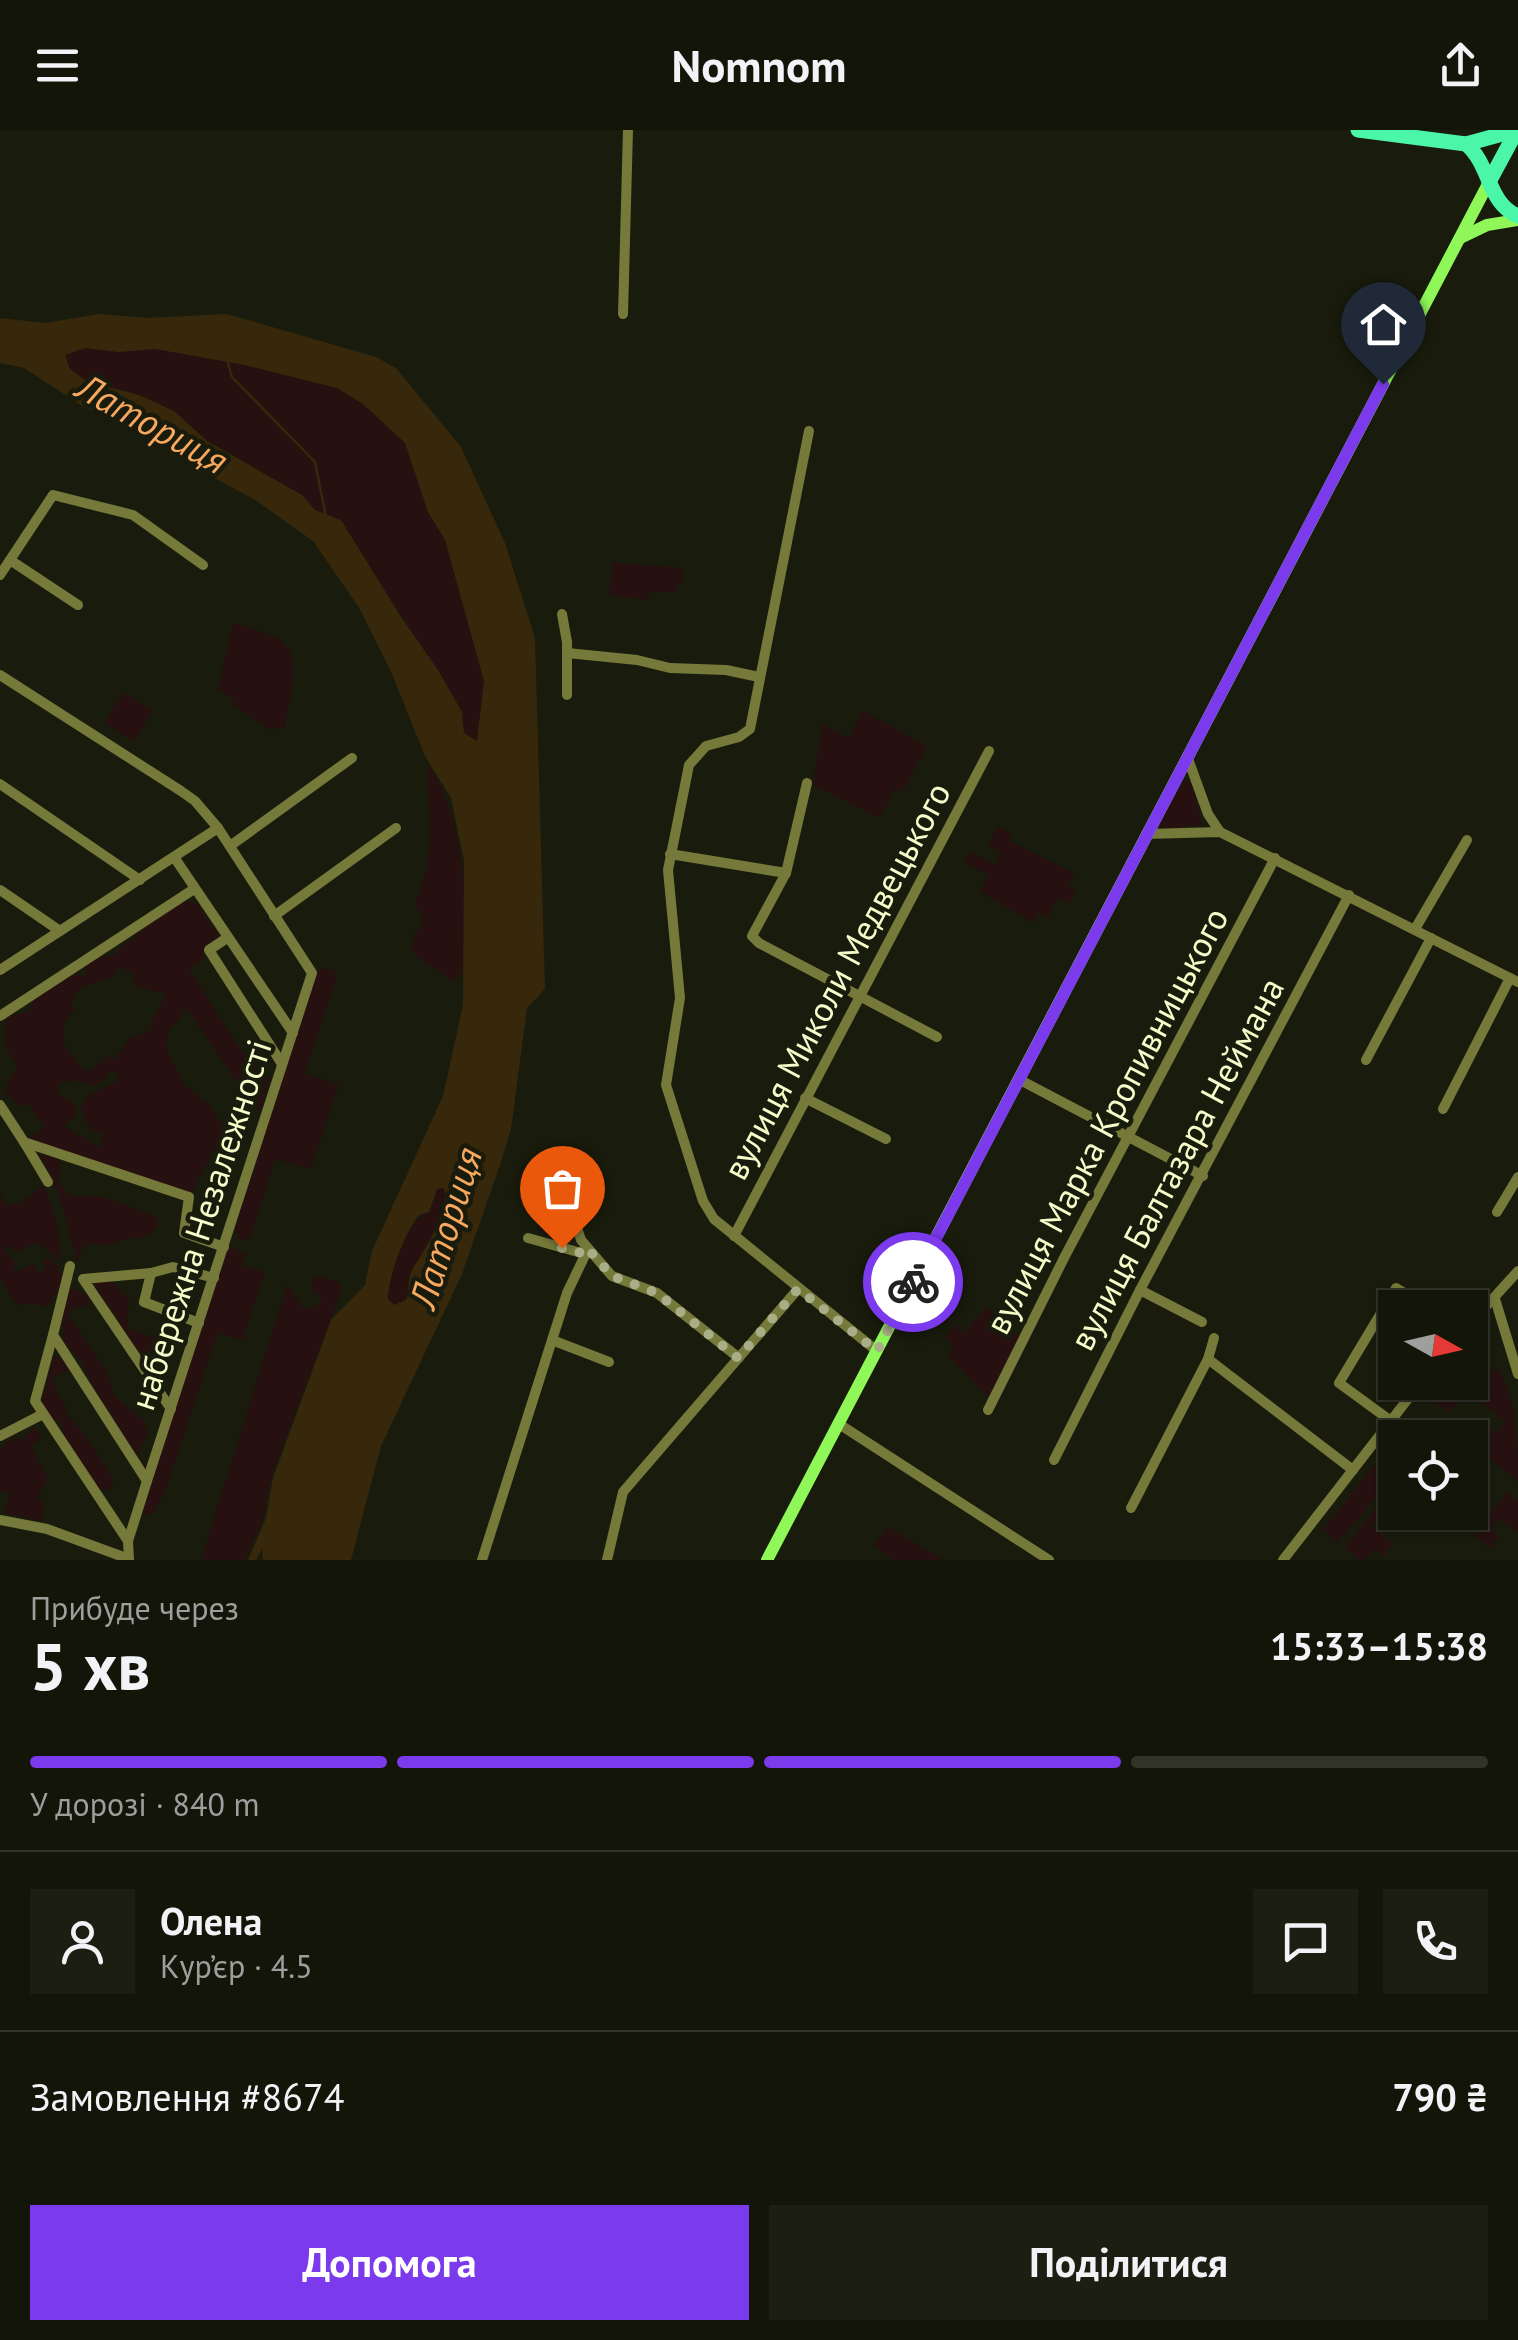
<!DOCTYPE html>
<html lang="uk">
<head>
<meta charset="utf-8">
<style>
	body { margin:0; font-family:"PT Sans",sans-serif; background:#1c1e12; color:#f1f3f6; height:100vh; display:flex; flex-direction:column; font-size:38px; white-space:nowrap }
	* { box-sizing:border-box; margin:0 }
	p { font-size:32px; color:#9d9f9c }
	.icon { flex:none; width:55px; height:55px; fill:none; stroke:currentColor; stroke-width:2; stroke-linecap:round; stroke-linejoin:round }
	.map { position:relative; height:1430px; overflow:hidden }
	.details { display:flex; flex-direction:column; background:#131509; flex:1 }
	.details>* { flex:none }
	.needle { width:65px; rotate:98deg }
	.tools { position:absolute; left:1378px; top:1160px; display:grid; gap:20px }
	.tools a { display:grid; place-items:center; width:110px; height:110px; border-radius:0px; background:#131509; box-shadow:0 2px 8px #0004,0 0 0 2px #32342a; font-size:50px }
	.pin { position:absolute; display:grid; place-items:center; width:85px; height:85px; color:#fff; margin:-102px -42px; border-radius:50% 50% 50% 0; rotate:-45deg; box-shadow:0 0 10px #0007 }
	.pin .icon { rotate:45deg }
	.courier { position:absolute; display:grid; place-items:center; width:100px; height:100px; margin:-50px; border:8px solid #7c3aed; border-radius:50%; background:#fff; color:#222; box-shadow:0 2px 12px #0007 }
	.head em { font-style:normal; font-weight:800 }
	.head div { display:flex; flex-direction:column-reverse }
	.head { display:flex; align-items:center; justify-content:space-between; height:170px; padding:0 30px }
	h1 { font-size:65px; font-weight:800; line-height:75px }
	.bar { display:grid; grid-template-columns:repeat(4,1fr); gap:15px 10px; align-content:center; height:120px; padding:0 30px }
	.bar i { height:12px; border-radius:8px; background:#32342a }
	.bar .selected { background:#7c3aed }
	.bar p { grid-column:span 4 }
	.line { display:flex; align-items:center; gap:25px; padding:0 30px; border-top:2px solid #32342a }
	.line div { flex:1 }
	.round { display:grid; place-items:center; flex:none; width:105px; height:105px; border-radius:0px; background:#1c1e12 }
	.primary-button { display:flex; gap:20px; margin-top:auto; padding:20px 30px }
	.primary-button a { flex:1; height:115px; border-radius:0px; background:#7c3aed; color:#fff; font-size:40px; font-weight:800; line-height:115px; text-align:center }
	.primary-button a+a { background:#1c1e12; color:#f1f3f6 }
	header { display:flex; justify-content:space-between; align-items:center; height:130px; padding:0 30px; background:#131509; font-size:45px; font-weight:800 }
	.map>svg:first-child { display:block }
	.green { fill:#261010; fill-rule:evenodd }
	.water { fill:#37280b; fill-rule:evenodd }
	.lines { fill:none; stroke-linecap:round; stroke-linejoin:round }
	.stream { stroke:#37280b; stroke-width:2.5 }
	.minor { stroke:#75793a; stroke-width:10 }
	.major { stroke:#8ff757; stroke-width:12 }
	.highway { stroke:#4bf6a9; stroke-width:15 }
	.done { stroke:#a8ae88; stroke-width:10; stroke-dasharray:0 18 }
	.route { stroke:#7c3aed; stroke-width:12 }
	.labels { text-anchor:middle; stroke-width:9; stroke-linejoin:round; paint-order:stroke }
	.street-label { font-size:35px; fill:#f5fcca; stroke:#191c0c }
	.water-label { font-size:38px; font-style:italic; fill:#f7a85e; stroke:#191c0c }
</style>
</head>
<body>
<header><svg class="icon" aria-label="menu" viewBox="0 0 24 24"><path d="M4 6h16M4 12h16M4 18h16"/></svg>Nomnom<svg class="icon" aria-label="share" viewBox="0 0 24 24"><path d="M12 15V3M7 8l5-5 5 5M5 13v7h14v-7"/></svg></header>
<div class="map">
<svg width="1518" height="1430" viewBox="0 0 1518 1430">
	<rect width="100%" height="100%" fill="#191c0c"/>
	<!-- green -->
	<g class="green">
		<path d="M85 218 119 222 155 219 245 235 337 258 363 274 406 313 428 382 445 410 484 551 477 611 464 603 462 582 341 390 315 380 302 365 207 311 174 281 139 265 86 251 70 239 65 224Z"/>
		<path d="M613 432 683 438 682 455H678L677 462H649L648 470 609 465Z"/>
		<path d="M233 493C279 507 302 509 291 566 289 577 285 586 286 597L271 600 233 575 235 569 218 560Z"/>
		<path d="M123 563 153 581 134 612 104 593Z"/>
		<path d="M862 580 927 616 903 661 895 658 879 688 813 655 822 594 849 608Z"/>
		<path d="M430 637C468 700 467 773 462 844L453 852C441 837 423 838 411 818L415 802 421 798 423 787 415 774C435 730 429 688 427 640Z"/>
		<path d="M1183 651 1192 654 1202 695 1161 699 1159 692Z"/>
		<path d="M998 697 1011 703 1009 710 1075 743 1068 756 1075 761 1069 774 1057 768 1048 787 1039 783 1033 793 980 761 988 745 963 732 969 721 995 735 1001 722 988 715Z"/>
		<path d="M185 770 198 775 220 808 204 815V828L189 839 251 936 262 940 270 948 261 979 257 981 188 880H183L179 890 168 901 166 918 185 956 210 975 225 1000 189 1067 24 1012 44 997 29 975H17L5 961C7 949 15 946 17 935 5 917 0 906 9 886L28 882C35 863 56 860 69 845H85L87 834 106 825 112 827 128 811H135L134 804ZM122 836 126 841 132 842 136 857 156 862 161 860 165 867 154 886 151 900 128 910 113 931 108 926 92 939 84 941 64 915 63 895 75 878 70 876 79 859 113 846ZM112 939 117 943 118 950 89 965 81 976C83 989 88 1002 103 1003L101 1018 63 996 75 986 76 975 60 965 57 958 59 953C71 950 83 951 94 955L102 951Z"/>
		<path d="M325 838 335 841 336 849 305 944 339 954 311 1039 275 1029 252 1103 246 1110 239 1109 232 1091 312 843Z"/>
		<path d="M38 1023 60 1030 61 1044 57 1049 69 1066 104 1067 155 1086 159 1094C138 1120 144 1102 122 1110 104 1116 108 1116 89 1113L82 1119 77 1133 63 1078 50 1042Z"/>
		<path d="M39 1057H44C55 1081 61 1104 60 1132L37 1112 17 1123 7 1114 6 1123 15 1132 14 1143 33 1134 40 1143 47 1139 41 1129 49 1128 59 1136 60 1143 71 1145V1154L59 1159 48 1176 26 1173 17 1176 0 1148V1063L5 1075C22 1074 29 1069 39 1057Z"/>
		<path d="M444 1057C451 1081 425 1118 414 1139 409 1149 410 1159 406 1170L394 1175 388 1169C388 1148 408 1088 429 1082L437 1059Z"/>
		<path d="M232 1117 246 1124 241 1135 264 1142 243 1210 217 1203 165 1361 154 1383 149 1385 142 1381 223 1121Z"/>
		<path d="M316 1145 340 1153 342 1158 271 1348 263 1390 244 1430H201L287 1154 302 1177 314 1178 321 1172V1166L313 1162 312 1149Z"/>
		<path d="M112 1151 129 1170 127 1194 130 1199C144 1204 157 1211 169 1203L176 1207V1218L163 1243 153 1240 120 1198 119 1190 95 1157 97 1152Z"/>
		<path d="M74 1159 88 1165V1175L73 1177 69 1185 108 1243 114 1265 144 1291 148 1302 137 1326 90 1251 82 1232 64 1213 63 1198 54 1176 59 1167Z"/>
		<path d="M986 1177 1020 1207 989 1268 947 1225 953 1216 945 1207 956 1195 964 1202Z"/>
		<path d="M1470 1210C1483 1219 1479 1232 1494 1242L1497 1239C1518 1266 1518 1315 1518 1352L1480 1320 1471 1330 1480 1339 1474 1347 1470 1344V1329L1480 1318 1476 1314 1489 1298 1496 1303 1505 1292 1460 1253 1450 1263 1459 1271 1450 1282 1422 1265 1427 1253 1470 1252Z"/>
		<path d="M54 1226 65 1230 68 1240 54 1247 55 1262 66 1277 65 1283 85 1304 114 1351 110 1360 97 1359 66 1310 60 1291 53 1290 41 1271Z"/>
		<path d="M33 1298 43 1306 31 1317 48 1349 38 1367 44 1374 42 1391 4 1383 10 1364 4 1361 0 1363V1321L10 1309 24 1308Z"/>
		<path d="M1395 1309V1345L1337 1413 1324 1399Z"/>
		<path d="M1395 1355V1382L1409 1383 1407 1385 1413 1390 1404 1402 1380 1385 1371 1397 1393 1414 1383 1426 1374 1419 1365 1430H1359L1345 1417Z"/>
		<path d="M1507 1362 1516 1370 1518 1368V1403L1499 1388 1490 1399 1500 1407 1489 1418 1474 1405Z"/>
		<path d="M887 1397 944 1430H896L873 1416Z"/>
	</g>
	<!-- water -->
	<path class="water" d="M99 184 147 188 227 184 376 227 396 238 461 317 505 413 535 508 545 859 527 878 511 999 501 1032 462 1144 381 1316 351 1430H263L262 1419 256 1430H248L266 1388 273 1348 331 1190 365 1155 372 1121 443 966 463 875 464 730 451 668 425 626 392 544 360 479 313 411 257 371 198 339 142 299 84 277 24 238 0 233V188L45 193ZM85 218 119 222 155 219 245 235 337 258 363 274 405 313 428 382 445 410 484 551 477 611 464 603 462 582 438 540 401 487 341 390 315 380 302 365 207 311 174 281 139 265 86 251 70 239 65 225ZM444 1058C450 1080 425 1120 413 1138 407 1148 410 1160 406 1170L394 1175 388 1169C388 1147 405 1102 419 1085L429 1082 437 1059Z"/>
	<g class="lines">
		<!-- stream -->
		<path class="stream" d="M227 230 232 247 315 332 326 387"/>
		<!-- minor -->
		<g class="minor">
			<path d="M623 184 628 0"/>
			<path d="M809 301 750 599 739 607 706 616 689 635 668 740 680 868 666 955 703 1071 714 1089 877 1221"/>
			<path d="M10 430 78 475"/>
			<path d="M0 445 53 365 133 385 203 435"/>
			<path d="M562 484 567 512V565"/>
			<path d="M567 523 637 530 670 538 726 540 759 547"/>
			<path d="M0 545 181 661 195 671 218 698"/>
			<path d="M1187 626 1208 684 1220 702"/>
			<path d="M0 654 140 750"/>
			<path d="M1146 704 1220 702 1518 852"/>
			<path d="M230 716 352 628"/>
			<path d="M670 724 786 743 807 653"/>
			<path d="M174 727 293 903"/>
			<path d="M786 743 752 806 759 813 937 907"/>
			<path d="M0 760 60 801"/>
			<path d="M274 786 396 698"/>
			<path d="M1415 799 1467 710"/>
			<path d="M227 808 209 820 282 934"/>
			<path d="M0 840 218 698 312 843 147 1351 128 1411 129 1430"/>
			<path d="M0 886 194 759"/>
			<path d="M1366 930 1431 808"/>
			<path d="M1018 949 1203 1046"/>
			<path d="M805 968 886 1009"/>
			<path d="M0 975 24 1012 189 1067 184 1103 224 1117"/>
			<path d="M1443 979 1510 848"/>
			<path d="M24 1012 48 1052"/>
			<path d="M566 1065 581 1110 612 1146 657 1163 739 1228"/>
			<path d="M1497 1082 1518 1047"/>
			<path d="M734 1106 989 621"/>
			<path d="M528 1108 585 1124"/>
			<path d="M70 1136 53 1205 147 1351"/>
			<path d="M151 1143 144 1172 199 1193"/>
			<path d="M1140 1160 1202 1192"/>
			<path d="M1495 1169 1518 1244"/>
			<path d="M1470 1194 1518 1141"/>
			<path d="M53 1205 35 1271 128 1411"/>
			<path d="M552 1210 609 1232"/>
			<path d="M1208 1229 1353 1340"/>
			<path d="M171 1279 83 1149 151 1143 173 1137 214 1148"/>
			<path d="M988 1280 1064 1128 1275 728"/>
			<path d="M1391 1291 1339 1253 1396 1158 1430 1178"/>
			<path d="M839 1294 1049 1430"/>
			<path d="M0 1306 43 1284"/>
			<path d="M1054 1330 1140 1160 1349 765"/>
			<path d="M1131 1378 1208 1229 1214 1208"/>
			<path d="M0 1390 47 1399 129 1429"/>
			<path d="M482 1430 567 1163 588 1119"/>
			<path d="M607 1430 623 1362 798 1159"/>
			<path d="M1283 1430 1421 1252"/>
		</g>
		<!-- major -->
		<g class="major">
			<path d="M1460 108 1487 95 1518 90"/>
			<path d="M767 1430 1489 52"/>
		</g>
		<!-- highway -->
		<g class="highway">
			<path d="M1358 0 1466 14 1517 0"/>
			<path d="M1466 14C1491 35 1487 73 1518 86"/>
			<path d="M1489 52 1517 0"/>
		</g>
	</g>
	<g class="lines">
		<!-- done -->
		<path class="done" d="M562 1118 585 1124 588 1119 612 1146 657 1163 738 1228 798 1159 877 1221 913 1152"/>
		<!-- route -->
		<path class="route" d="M913 1152 1383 254"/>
	</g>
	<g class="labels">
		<!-- street labels -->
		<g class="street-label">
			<text transform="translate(837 851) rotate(-62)" y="12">вулиця Миколи Медвецького</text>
			<text transform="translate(1107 991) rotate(-62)" y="12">вулиця Марка Кропивницького</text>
			<text transform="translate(1177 1034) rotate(-62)" y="12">вулиця Балтазара Неймана</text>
			<text transform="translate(201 1095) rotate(-72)" y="12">набережна Незалежності</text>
		</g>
		<!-- water labels -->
		<g class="water-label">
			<text transform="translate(152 294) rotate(29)" y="13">Латориця</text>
			<text transform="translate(446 1098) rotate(-73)" y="13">Латориця</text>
		</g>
	</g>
</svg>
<div class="tools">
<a><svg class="needle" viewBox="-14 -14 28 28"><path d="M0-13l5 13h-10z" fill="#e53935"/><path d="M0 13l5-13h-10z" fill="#9d9f9c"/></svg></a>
<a><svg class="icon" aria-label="locate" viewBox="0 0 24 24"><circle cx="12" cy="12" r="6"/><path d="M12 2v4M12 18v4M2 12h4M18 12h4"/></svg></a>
</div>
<div class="pin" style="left:562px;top:1118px;background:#ea580c"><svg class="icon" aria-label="bag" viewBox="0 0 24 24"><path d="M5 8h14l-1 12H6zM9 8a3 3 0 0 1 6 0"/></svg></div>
<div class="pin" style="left:1383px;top:254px;background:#1f2937"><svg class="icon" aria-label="home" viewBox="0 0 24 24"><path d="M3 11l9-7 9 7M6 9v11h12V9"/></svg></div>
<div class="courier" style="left:913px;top:1152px"><svg class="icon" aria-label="bike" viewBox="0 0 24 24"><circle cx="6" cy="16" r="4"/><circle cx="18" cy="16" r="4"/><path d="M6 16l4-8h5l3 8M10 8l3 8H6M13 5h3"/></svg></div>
</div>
<section class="details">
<div class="head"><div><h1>5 хв</h1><p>Прибуде через</p></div><em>15:33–15:38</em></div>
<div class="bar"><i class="selected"></i><i class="selected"></i><i class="selected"></i><i></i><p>У дорозі · 840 m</p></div>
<div class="line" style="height:180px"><a class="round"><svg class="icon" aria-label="person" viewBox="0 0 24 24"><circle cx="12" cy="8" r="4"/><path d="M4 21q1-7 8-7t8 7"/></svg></a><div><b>Олена</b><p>Кур’єр · 4.5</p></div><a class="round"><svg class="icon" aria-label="chat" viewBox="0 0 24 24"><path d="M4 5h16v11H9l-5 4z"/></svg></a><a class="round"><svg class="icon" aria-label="phone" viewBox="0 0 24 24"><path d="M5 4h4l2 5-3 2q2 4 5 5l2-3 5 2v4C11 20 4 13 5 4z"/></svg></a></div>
<div class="line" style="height:130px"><div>Замовлення #8674</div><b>790 ₴</b></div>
<div class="primary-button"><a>Допомога</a><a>Поділитися</a></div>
</section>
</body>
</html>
